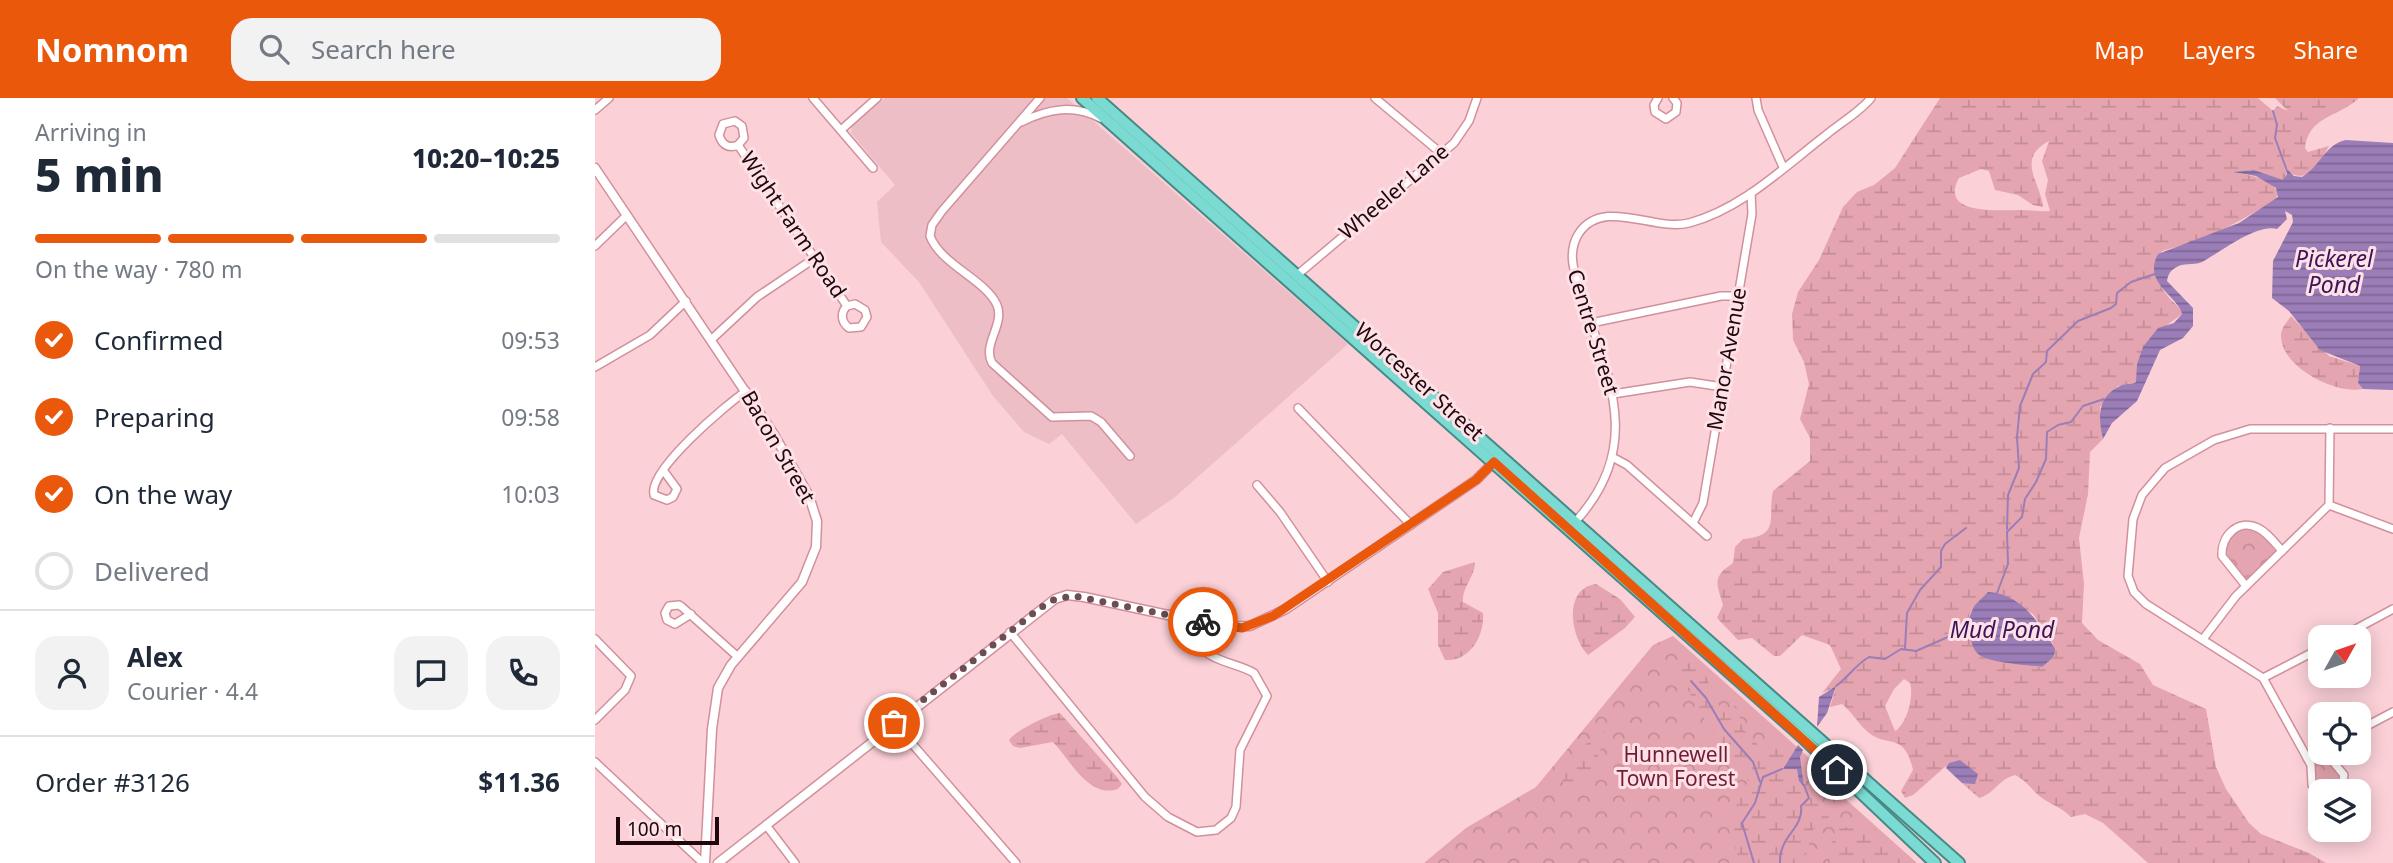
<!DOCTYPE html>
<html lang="en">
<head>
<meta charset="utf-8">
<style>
	body { margin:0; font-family:"Noto Sans",sans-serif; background:#f2f2f3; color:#1f2937; height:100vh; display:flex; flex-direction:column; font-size:26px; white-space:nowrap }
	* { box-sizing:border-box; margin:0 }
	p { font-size:23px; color:#747a83 }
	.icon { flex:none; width:38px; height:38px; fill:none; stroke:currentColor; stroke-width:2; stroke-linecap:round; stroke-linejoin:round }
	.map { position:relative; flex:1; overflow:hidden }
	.panel { display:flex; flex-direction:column; background:#fff; width:595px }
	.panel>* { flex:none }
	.needle { width:46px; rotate:50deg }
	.tools { position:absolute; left:1713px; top:527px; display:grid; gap:14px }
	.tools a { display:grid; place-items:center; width:63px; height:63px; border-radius:14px; background:#fff; box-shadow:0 4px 18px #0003; font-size:35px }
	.scale { position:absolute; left:21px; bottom:18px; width:103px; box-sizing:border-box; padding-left:7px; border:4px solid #1e070d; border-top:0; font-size:19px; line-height:24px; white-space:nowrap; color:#1e070d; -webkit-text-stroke:5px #fee1e6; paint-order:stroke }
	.pin { position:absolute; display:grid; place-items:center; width:60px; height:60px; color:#fff; margin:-30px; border:4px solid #fff; border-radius:50%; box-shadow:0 2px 7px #0007 }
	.courier { position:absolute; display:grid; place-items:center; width:70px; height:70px; margin:-35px; border:5px solid #ea580c; border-radius:50%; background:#fff; color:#222; box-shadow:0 2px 9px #0007 }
	.headline em { font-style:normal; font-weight:800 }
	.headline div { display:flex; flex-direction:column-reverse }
	.headline { display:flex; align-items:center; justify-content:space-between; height:119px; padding:0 35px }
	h1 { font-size:46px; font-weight:800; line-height:52px }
	.bar { display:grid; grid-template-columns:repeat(4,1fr); gap:10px 7px; align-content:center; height:84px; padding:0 35px }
	.bar i { height:9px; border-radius:5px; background:#e0e1e3 }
	.bar .selected { background:#ea580c }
	.bar p { grid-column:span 4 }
	.line { display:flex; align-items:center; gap:18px; padding:0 35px; border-top:2px solid #e0e1e3 }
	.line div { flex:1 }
	.round { display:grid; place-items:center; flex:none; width:74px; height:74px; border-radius:21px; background:#f2f2f3 }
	ol { padding:0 35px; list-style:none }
	li { display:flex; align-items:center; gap:21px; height:77px }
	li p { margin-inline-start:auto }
	li .icon { padding:7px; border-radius:50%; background:#ea580c; color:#fff; stroke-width:4 }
	li:last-child { color:#747a83 }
	li i { width:38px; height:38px; border:4px solid #e0e1e3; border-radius:50% }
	header { display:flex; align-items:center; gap:42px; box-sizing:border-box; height:98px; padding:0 35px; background:#ea580c; color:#fff }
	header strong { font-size:33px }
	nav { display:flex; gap:38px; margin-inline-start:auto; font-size:24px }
	.search { width:490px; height:63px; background:#f2f2f3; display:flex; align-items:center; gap:18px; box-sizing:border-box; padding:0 24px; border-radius:21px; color:#747a83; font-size:26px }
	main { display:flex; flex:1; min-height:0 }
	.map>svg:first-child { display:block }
	.built { fill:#edbec6 }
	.forest { fill:url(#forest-crowns) }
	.wetland { fill:url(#wetland-marsh); fill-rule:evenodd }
	.water { fill:url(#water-rules) }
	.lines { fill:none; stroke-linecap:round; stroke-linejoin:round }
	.stream { stroke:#9b7eb7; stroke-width:2 }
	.minor-casing { stroke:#d2909c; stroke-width:10 }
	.tertiary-casing { stroke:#d2909c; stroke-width:11 }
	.trunk-casing { stroke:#458a86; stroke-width:14 }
	.minor { stroke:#fff; stroke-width:7 }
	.tertiary { stroke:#fff; stroke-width:8 }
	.trunk { stroke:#7bdad2; stroke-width:10 }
	.done { stroke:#6b4d54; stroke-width:7; stroke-dasharray:0 12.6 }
	.route { stroke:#ea580c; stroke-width:9 }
	.labels { text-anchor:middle; stroke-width:6; stroke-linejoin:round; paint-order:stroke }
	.street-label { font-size:21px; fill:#1e070d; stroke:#fee1e6 }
	.park-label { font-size:21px; fill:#711c35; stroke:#fee1e6 }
	.water-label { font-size:23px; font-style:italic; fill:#3c1459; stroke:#fee1e6 }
</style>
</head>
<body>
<header>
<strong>Nomnom</strong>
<div class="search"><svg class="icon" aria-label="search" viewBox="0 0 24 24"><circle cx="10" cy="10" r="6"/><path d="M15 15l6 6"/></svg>Search here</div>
<nav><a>Map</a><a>Layers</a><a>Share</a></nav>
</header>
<main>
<section class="panel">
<div class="headline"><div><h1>5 min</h1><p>Arriving in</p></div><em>10:20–10:25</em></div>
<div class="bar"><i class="selected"></i><i class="selected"></i><i class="selected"></i><i></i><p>On the way · 780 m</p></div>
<ol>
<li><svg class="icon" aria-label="check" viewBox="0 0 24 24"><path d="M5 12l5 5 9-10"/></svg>Confirmed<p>09:53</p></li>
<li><svg class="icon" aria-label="check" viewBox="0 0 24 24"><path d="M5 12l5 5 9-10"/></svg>Preparing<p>09:58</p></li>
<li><svg class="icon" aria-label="check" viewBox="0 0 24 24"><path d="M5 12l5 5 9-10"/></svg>On the way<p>10:03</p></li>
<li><i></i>Delivered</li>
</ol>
<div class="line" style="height:126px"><a class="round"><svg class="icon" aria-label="person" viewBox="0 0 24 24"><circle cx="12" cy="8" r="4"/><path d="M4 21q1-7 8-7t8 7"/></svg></a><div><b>Alex</b><p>Courier · 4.4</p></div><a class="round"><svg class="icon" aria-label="chat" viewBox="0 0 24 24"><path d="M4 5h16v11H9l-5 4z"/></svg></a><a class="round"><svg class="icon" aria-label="phone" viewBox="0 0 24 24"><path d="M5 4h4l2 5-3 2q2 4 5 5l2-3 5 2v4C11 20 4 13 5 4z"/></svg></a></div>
<div class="line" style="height:91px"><div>Order #3126</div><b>$11.36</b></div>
</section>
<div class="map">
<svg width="1798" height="765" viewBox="0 0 1798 765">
	<defs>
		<pattern id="forest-crowns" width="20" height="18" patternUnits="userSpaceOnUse" patternTransform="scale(1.75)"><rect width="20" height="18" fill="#e5a5b0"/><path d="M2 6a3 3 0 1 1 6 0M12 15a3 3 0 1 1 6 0" fill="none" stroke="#c48d96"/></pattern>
		<pattern id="wetland-marsh" width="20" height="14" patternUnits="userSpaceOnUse" patternTransform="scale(1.75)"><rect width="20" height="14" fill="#e5a5b0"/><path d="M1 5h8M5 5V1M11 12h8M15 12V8" fill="none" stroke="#c48d96"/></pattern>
		<pattern id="water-rules" width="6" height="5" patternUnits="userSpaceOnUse" patternTransform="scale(1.75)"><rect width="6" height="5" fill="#9b7eb7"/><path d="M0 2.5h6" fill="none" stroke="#7e6593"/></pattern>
	</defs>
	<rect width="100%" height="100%" fill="#fbd0d7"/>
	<!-- built -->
	<path class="built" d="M290 0H472L753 246 580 399 541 426 467 336 454 346 429 334 398 298 324 184 286 144 282 104 300 87 256 35 257 28Z"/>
	<!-- forest -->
	<g class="forest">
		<path d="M1646 427 1657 428 1687 453 1651 488 1632 467 1627 447Z"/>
		<path d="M1078 538 1240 683 1236 688 1322 765H829L871 730 941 689 1058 547Z"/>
		<path d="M1725 653 1747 673 1746 693H1720L1712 660Z"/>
	</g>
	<!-- wetland -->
	<g class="wetland">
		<path d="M1345 0H1663L1678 13 1682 8 1693 13 1680 0H1764C1746 18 1713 18 1710 50L1713 54 1734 48C1724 65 1711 90 1691 71V81L1688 83 1659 72 1641 74C1656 79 1675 78 1683 95L1680 103 1615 139 1567 153 1559 169C1562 179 1565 189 1572 197 1577 205 1585 207 1587 216L1572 227 1541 284 1523 288 1505 309 1508 341 1495 354 1493 396 1484 440 1489 486 1487 525 1503 542 1545 566 1558 587 1611 611 1621 669 1631 691 1654 725 1666 736 1714 755 1731 765H1553L1508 725 1490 716 1476 719C1465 708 1451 705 1442 696 1434 688 1430 682 1420 677 1404 681 1398 697 1384 700L1367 685H1376L1351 668 1318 697 1310 700 1306 693 1318 672C1309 633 1293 650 1274 635 1264 627 1257 614 1247 606L1235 609 1241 589 1227 595 1246 571 1235 547 1207 537 1185 558H1179L1157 540 1143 542 1122 520 1128 507C1122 485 1116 480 1138 465L1140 449 1148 441C1187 438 1172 418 1178 393L1215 363V340L1205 321 1214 286 1209 264 1198 242 1197 216 1203 194 1224 162 1248 109 1262 94 1279 87 1300 70ZM1454 43 1447 63 1453 82 1450 96 1455 113C1446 114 1436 112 1427 112 1406 112 1343 118 1364 80L1386 71 1394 73 1400 92 1423 97 1438 107 1448 109C1446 85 1420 61 1454 43ZM1402 495 1438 516 1458 546 1455 562 1447 569C1413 564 1380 567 1370 527L1379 508ZM1309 581 1315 585C1319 598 1312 626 1300 633L1290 608 1299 591Z"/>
		<path d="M1696 218 1734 258 1765 268 1763 285 1768 291C1741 297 1685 269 1686 237 1686 230 1692 224 1696 218Z"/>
		<path d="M880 464C880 479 867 489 868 504L888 515C890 537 875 564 850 562L843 547V515L833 491 848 474Z"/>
		<path d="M1001 486 1025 501 1040 519 1030 530 993 557C975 539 968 490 1001 486Z"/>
		<path d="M1083 550 1109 574 1125 609 1129 612 1139 607 1142 609 1148 631 1165 649 1183 647 1194 657 1189 670 1202 671 1206 687 1221 692 1234 719 1218 732 1209 765H1144L1137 728 1139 712 1153 683C1132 649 1080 593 1083 550Z"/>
		<path d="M465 615 522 679 527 686 523 691C493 701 475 661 458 644L425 650 418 648 414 642C420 633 454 616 465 615Z"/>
		<path d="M1010 633C1008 655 995 679 974 689L969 688C961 665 993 644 1010 633Z"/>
		<path d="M1274 727 1297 745 1312 765H1233V753L1244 730Z"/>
	</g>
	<!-- water -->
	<g class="water">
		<path d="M1751 42 1798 45V292L1768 291 1763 285 1765 268 1725 252 1694 213 1677 200 1678 163 1698 124 1697 117 1690 113 1692 121 1682 131C1662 125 1624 155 1607 164 1598 168 1588 164 1580 170 1575 173 1573 177 1572 183L1598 210V228L1588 240 1565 252 1542 303 1517 325 1508 341C1503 320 1502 299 1525 288 1530 285 1535 287 1541 284L1542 266 1548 249 1563 230 1579 225 1587 216C1583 198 1547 185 1563 156L1644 125 1683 99 1681 90 1661 78 1638 74 1659 72 1688 82 1692 76 1690 69 1699 78 1707 79C1726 68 1729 47 1751 42Z"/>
		<path d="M1393 494C1425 495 1446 526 1460 551 1461 559 1453 564 1447 569 1433 567 1391 565 1382 555 1375 547 1377 537 1369 532L1379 508Z"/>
		<path d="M1241 588 1232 615 1222 629 1224 599Z"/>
		<path d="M1203 647 1208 652 1205 659 1209 689 1204 683 1202 671H1188Z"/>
		<path d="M1365 662 1383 676 1380 686 1367 685 1351 670 1354 665Z"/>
	</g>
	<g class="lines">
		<!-- stream -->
		<g class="stream">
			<path d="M1678 13 1682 27 1680 40 1691 70"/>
			<path d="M1412 431 1413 397 1424 370 1422 339 1425 308 1438 276 1451 264 1452 253 1483 223 1516 210 1521 206 1522 195 1536 184 1563 175"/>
			<path d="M1402 495 1413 466 1412 434 1427 419 1430 401 1441 384 1451 361 1452 334 1463 327 1476 324 1488 308 1509 301"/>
			<path d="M1310 550 1312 515 1325 492 1346 469V453L1350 446 1371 430"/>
			<path d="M1096 583 1111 600 1129 631 1158 664 1165 684"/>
			<path d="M1241 588C1254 579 1260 567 1274 559L1290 561 1306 551 1321 553 1369 532"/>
			<path d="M1159 765 1147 725 1160 705 1168 679 1187 671"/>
			<path d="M1185 765C1184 737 1209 731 1206 708L1214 700 1209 687"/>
		</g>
		<!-- minor casing -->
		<g class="minor-casing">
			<g id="minor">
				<path d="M218 0 278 70"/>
				<path d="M445 0 347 113 337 127 335 138C346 167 390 181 402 207 410 227 387 246 397 265L457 319 496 318 506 324 535 358"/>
				<path d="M780 0 847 56"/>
				<path d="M1063 0 1059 7 1060 14 1071 21 1081 14 1082 5 1078 0"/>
				<path d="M1161 0 1163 12 1188 69"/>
				<path d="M0 12 14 0"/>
				<path d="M426 24C453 11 478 6 505 20"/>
				<path d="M246 32 282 0"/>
				<path d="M143 47C134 51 127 47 124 37L128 26 140 23 147 28 149 40 143 47 252 208 260 206 270 212 272 219 266 229 254 230C246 224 245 215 252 208"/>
				<path d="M0 148 32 117"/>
				<path d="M701 178 859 45 874 23 882 0"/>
				<path d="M996 225 1126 198H1143"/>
				<path d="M117 241 162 199 220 160"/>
				<path d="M0 269 55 237 91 203"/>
				<path d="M1018 296 1095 284 1128 289"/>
				<path d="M703 310 816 427"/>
				<path d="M1019 360 1032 367 1112 438"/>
				<path d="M68 372 82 391 78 399 72 402 59 397C52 373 131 307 151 293"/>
				<path d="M662 387 685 414 733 484"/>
				<path d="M1734 407 1798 431"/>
				<path d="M981 423C1049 348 1014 280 986 196 980 176 971 155 984 135 1009 99 1059 134 1094 125 1147 111 1189 69 1231 37 1245 25 1265 14 1276 0"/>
				<path d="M1098 425 1108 405 1157 116 1156 95"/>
				<path d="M1651 488 1627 458C1626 438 1643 420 1663 430 1673 435 1680 445 1687 453"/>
				<path d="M96 516 80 526 72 522 70 515 74 508 84 507 87 509 143 559"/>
				<path d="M415 534 550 699 573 719 602 734 621 732 636 720 641 709 645 652 672 598 659 575C636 561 596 565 598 522"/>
				<path d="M1746 539 1798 511"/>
				<path d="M0 541 36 578 30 592 0 622"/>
				<path d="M1608 541 1641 498 1734 407 1735 330"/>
				<path d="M1668 580 1726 550"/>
				<path d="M299 625 421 765"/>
				<path d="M1764 632 1798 614"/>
				<path d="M1730 654 1749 677 1746 693"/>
				<path d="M1712 660 1726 653"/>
				<path d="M0 664 108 765"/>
				<path d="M1726 697 1717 687 1716 667 1668 580 1551 506 1539 494 1533 478 1538 421 1547 397 1570 370 1619 342 1655 331H1798"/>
				<path d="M171 727 200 765"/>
			</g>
		</g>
		<!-- tertiary casing -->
		<g class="tertiary-casing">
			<g id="tertiary">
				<path d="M0 70 178 335 214 398 222 423 221 449 207 484 136 567 123 590 117 631 110 765"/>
				<path d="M123 765 460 501 472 497 489 499 629 529 655 528 691 511 881 382 899 364"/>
			</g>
		</g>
		<!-- trunk casing -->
		<g class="trunk-casing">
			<g id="trunk">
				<path d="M487 0 1206 638 1340 765"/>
				<path d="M502 0 1364 765"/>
			</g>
		</g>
		<!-- minor -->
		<use href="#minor" class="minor"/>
		<!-- tertiary -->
		<use href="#tertiary" class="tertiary"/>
		<!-- trunk -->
		<use href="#trunk" class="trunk"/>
	</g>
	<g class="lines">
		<!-- done -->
		<path class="done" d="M299 625 445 510 460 501 479 498 608 524"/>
		<!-- route -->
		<path class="route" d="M608 524 647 530 678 518 881 382 899 364 1242 672"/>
	</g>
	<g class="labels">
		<!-- street labels -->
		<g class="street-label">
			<text transform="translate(799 94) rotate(-40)" y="7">Wheeler Lane</text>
			<text transform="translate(198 127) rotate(56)" y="7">Wight Farm Road</text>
			<text transform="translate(998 234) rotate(73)" y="7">Centre Street</text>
			<text transform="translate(1132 261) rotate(-80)" y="7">Manor Avenue</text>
			<text transform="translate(824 284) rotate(42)" y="7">Worcester Street</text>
			<text transform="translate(183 349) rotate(60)" y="7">Bacon Street</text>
		</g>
		<!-- park labels -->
		<g class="park-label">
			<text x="1081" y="664">Hunnewell<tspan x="1081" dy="24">Town Forest</tspan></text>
		</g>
		<!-- water labels -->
		<g class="water-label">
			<text x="1739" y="169">Pickerel<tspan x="1739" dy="26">Pond</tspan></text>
			<text x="1407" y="540">Mud Pond</text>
		</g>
	</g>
</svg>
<div class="tools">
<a><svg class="needle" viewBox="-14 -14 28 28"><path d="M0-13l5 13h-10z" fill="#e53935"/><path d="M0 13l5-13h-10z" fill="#747a83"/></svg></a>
<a><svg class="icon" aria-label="locate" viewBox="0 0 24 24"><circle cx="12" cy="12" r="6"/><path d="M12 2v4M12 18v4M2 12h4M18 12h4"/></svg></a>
<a><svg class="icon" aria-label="layers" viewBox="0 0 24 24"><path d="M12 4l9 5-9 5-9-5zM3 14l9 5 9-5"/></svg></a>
</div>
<div class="scale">100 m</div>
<div class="pin" style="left:299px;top:625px;background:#ea580c"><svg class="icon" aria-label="bag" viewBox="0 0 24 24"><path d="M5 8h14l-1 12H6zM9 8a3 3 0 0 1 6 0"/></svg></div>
<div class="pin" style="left:1242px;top:672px;background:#1f2937"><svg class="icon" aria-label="home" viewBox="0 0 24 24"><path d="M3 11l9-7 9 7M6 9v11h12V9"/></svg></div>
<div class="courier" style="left:608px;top:524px"><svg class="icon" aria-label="bike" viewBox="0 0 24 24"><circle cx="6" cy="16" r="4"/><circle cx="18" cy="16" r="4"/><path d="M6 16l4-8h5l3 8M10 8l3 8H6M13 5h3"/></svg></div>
</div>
</main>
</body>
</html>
